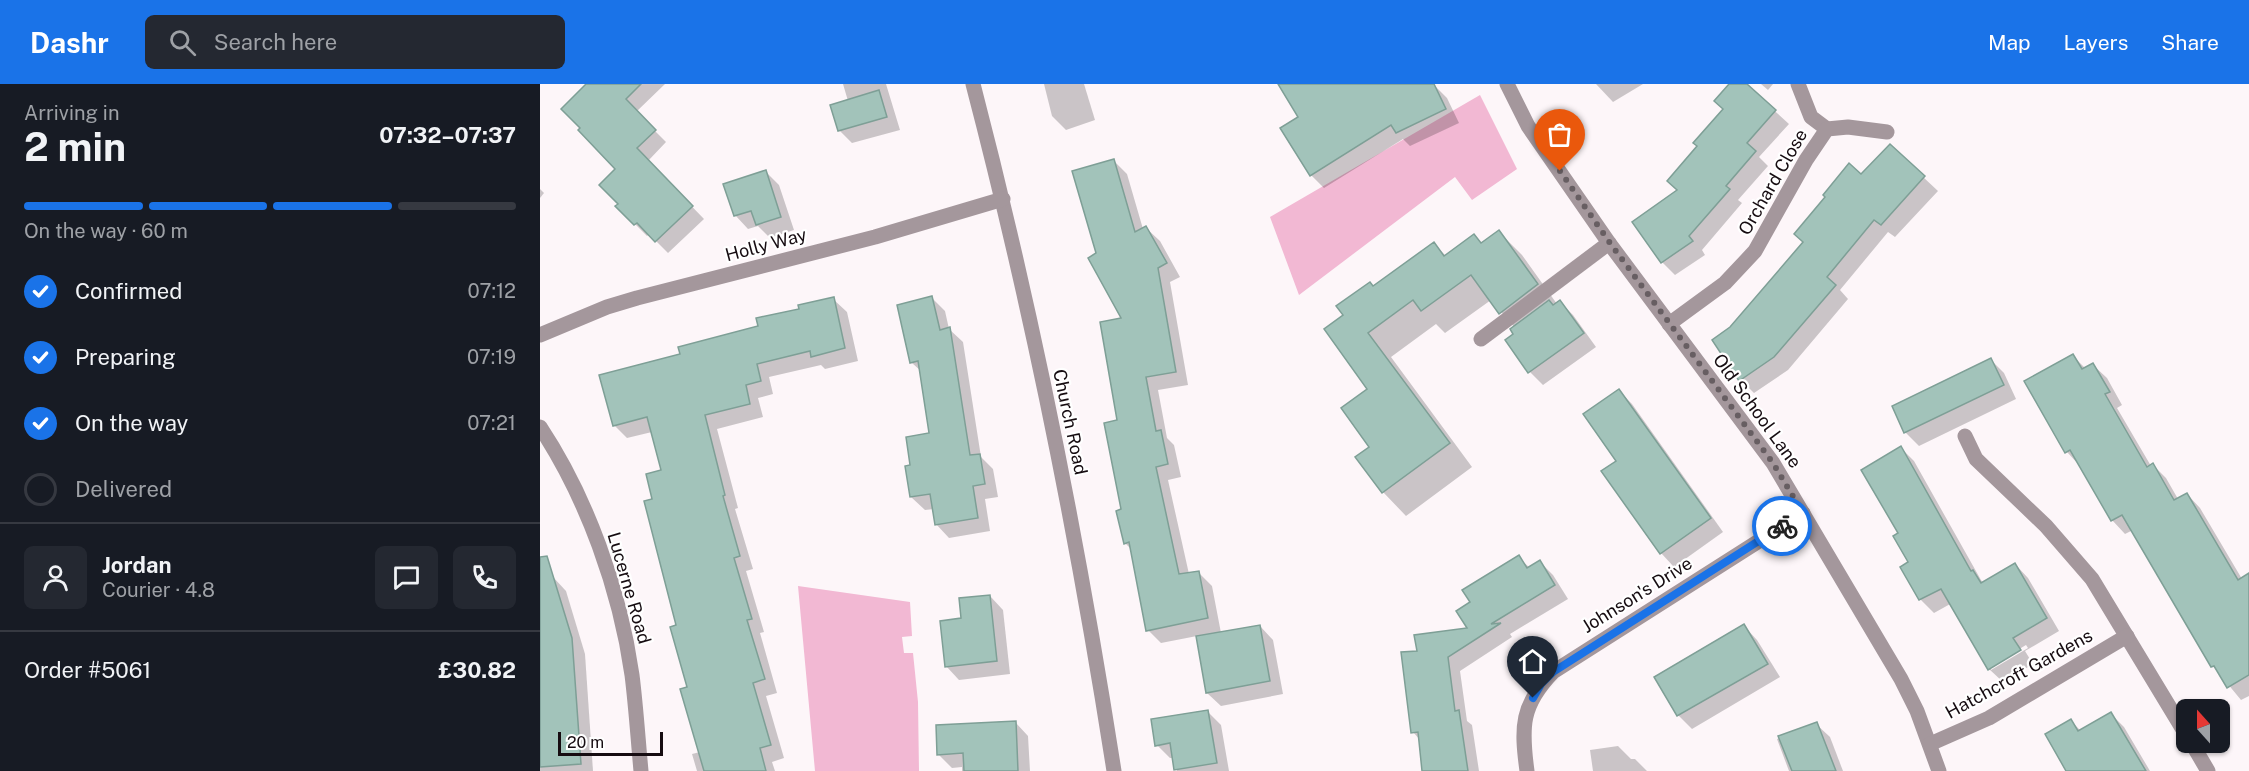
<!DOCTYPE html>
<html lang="en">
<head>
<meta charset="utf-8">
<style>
	body { margin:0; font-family:"Public Sans",sans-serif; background:#242831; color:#f1f3f6; height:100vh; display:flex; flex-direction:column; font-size:22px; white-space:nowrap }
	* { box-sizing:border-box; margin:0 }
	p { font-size:20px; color:#9ea1a6 }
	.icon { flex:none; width:33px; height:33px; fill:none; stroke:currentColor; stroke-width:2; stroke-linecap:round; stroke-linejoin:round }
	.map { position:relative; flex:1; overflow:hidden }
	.drawer { display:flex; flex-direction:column; background:#171b24; width:540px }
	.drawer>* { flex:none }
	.needle { width:39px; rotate:339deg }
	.buttons { position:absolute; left:1636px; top:615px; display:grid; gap:12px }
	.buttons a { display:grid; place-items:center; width:54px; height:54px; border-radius:9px; background:#171b24; box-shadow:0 2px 4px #0004; font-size:30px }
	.scale { position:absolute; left:18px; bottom:15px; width:105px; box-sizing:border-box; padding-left:6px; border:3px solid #160c11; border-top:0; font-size:16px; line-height:21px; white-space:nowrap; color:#160c11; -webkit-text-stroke:4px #fff; paint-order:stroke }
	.pin { position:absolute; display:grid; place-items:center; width:51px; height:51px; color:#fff; margin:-62px -26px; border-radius:50% 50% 50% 0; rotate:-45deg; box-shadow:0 0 6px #0007 }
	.pin .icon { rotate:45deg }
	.courier { position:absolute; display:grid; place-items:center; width:60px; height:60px; margin:-30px; border:4px solid #1a73e8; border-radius:50%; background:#fff; color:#222; box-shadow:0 2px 8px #0007 }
	.head em { font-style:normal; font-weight:700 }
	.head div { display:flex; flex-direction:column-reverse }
	.head { display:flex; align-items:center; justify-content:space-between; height:102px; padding:0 24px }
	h1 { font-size:39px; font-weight:700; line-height:45px }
	.bar { display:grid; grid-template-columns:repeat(4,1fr); gap:9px 6px; align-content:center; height:72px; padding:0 24px }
	.bar i { height:8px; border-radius:4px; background:#363941 }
	.bar .active { background:#1a73e8 }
	.bar p { grid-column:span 4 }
	.line { display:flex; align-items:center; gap:15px; padding:0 24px; border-top:2px solid #363941 }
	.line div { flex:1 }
	.round { display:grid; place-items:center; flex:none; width:63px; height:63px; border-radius:9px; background:#242831 }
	ol { padding:0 24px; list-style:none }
	li { display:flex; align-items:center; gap:18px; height:66px }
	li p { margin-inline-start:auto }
	li .icon { padding:6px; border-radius:50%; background:#1a73e8; color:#fff; stroke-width:4 }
	li:last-child { color:#9ea1a6 }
	li i { width:33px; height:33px; border:3px solid #363941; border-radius:50% }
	header { display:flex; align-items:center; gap:36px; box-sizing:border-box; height:84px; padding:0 30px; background:#1a73e8; color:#fff }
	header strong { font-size:28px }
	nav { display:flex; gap:33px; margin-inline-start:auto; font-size:21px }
	.search { width:420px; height:54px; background:#242831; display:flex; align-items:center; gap:15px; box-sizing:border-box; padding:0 21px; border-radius:9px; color:#9ea1a6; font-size:22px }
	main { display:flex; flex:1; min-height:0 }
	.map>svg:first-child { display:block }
	.green { fill:#f2b8d3 }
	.shadow { fill:#0003; fill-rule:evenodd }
	.building { fill:#a2c3ba; stroke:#7e9f96; stroke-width:1.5 }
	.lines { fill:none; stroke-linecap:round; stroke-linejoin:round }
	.street { stroke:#a4979c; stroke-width:15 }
	.done { stroke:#675e62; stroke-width:6; stroke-dasharray:0 10.8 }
	.route { stroke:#1a73e8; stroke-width:8 }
	.labels { text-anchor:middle; stroke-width:4.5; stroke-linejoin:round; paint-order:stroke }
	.street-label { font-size:18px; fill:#160c11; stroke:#fff }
</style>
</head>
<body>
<header>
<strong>Dashr</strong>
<div class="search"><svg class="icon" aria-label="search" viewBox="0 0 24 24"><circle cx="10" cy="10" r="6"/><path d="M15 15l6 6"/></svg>Search here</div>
<nav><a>Map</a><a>Layers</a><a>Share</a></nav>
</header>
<main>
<section class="drawer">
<div class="head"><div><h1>2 min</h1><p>Arriving in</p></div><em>07:32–07:37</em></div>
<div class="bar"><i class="active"></i><i class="active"></i><i class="active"></i><i></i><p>On the way · 60 m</p></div>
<ol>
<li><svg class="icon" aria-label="check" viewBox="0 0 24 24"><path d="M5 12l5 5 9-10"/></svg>Confirmed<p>07:12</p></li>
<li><svg class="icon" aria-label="check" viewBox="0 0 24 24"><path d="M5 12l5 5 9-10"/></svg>Preparing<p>07:19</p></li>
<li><svg class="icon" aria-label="check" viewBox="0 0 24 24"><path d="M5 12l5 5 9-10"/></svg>On the way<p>07:21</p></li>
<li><i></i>Delivered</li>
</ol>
<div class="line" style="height:108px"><a class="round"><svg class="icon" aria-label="person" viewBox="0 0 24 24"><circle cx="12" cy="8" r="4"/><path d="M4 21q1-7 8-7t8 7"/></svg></a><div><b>Jordan</b><p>Courier · 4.8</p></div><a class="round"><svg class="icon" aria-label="chat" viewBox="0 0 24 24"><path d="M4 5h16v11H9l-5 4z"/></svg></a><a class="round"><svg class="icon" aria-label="phone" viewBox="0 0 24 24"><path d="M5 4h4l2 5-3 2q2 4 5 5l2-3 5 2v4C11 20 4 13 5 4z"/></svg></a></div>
<div class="line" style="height:78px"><div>Order #5061</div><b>£30.82</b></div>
</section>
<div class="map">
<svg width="1709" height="687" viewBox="0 0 1709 687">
	<rect width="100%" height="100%" fill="#fdf6f9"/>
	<!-- green -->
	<g class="green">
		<path d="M940 11 977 85 932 116 915 93 759 211 730 133Z"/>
		<path d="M258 502 370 518 372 552 362 553 364 569H373L378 618 379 687H275Z"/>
	</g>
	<!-- shadow -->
	<g class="shadow">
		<path d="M48 0H125L96 28 126 58 108 77 164 135 128 169 109 150 107 152 77 122 80 120 77 85Z"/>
		<path d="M303 0H346L360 46 312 59 299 46 308 17Z"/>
		<path d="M504 0H544L555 36 526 46 512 32Z"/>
		<path d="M740 0H893L907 14 919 39 870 62 863 55 784 104 771 91 760 33Z"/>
		<path d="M1056 0H1103L1073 18Z"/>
		<path d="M1191 0H1205L1249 40 1219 73 1228 82 1198 116 1202 119 1162 166 1165 171 1135 191 1122 178 1139 106 1159 62 1184 26Z"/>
		<path d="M1221 0H1233L1228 6Z"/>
		<path d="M1350 62 1398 107 1355 153 1348 148 1300 206 1308 215 1248 286 1214 309 1201 296 1191 244 1321 92Z"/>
		<path d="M574 77 587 90 603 145 606 144 620 157 640 193 630 198 648 301 618 306 627 354 634 361 641 393 628 396 649 490 658 488 672 502 681 549 720 542 733 556 743 610 681 622 667 609 657 552 621 559 608 546 592 466 585 459 579 338 583 235 557 170Z"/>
		<path d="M226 88 239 101 254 146 230 154 218 142 208 145 195 131Z"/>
		<path d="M0 105 4 109 0 114Z"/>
		<path d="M959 148 982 171 1017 220 1020 218 1033 231 1056 263 1003 301 990 288 975 250V244L951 216 905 249 896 240 851 273 932 383 866 432 843 408 817 373 831 363 829 305 805 231 833 204 894 160 906 172 942 160Z"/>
		<path d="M392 214 405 227 409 245 423 258 441 373 453 385 458 413 445 415 450 447 409 454 396 440 394 425 385 426 371 413 372 383 391 350 382 288 372 279 358 222Z"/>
		<path d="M293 215 307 228 318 277 285 285 281 281 229 293 233 310 218 314 223 333 177 345 198 424 195 425 213 485 206 487 224 548 220 549 237 609 226 612 244 674 232 678 235 687H157L152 670 160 668 114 416 123 387 112 348 87 354 74 341 141 272Z"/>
		<path d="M1533 272 1546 285 1553 281 1567 294 1582 321 1577 324 1611 382 1613 381 1626 394 1638 415 1647 410 1660 424 1702 495 1709 491V612L1701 616 1673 582 1593 446 1585 450 1572 436 1540 382 1527 368 1486 298Z"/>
		<path d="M1451 276 1464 289 1476 315 1379 362 1365 348Z"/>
		<path d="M1079 307 1092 320 1183 448 1134 483 1121 469 1078 377Z"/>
		<path d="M1361 364 1374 377 1441 496 1443 499 1475 480 1488 494 1519 547 1485 567 1493 580 1463 598 1449 585 1412 519 1394 529 1381 516 1362 483 1370 479 1360 450ZM1486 561 1488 564 1451 586V582Z"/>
		<path d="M978 473 990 484 1000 478 1013 491 1028 515 970 550 972 553 920 587 927 637 932 641 939 687H884L880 656 873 648 878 568 930 545 932 519Z"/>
		<path d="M13 493 26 507 45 570 53 687H0V497Z"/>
		<path d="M450 512 463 526 470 590 419 596 406 582 422 535Z"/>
		<path d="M1204 542 1217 556 1240 593 1152 645 1139 632 1116 594Z"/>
		<path d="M667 627 681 641 689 687H637L634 674H630L617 661Z"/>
		<path d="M1571 630 1584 643 1610 687H1528L1531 637 1541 647Z"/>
		<path d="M475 638 488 652 490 687H422V683L412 684 398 670Z"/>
		<path d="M1276 640 1290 653 1303 687H1249L1237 655Z"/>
		<path d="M1078 662 1091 675H1095L1107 687H1053L1050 666Z"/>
	</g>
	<!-- building -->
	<g class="building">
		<path d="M46 0H101L86 15 116 46 97 64 153 122 115 158 97 139 94 141 75 122 78 120 59 101 75 85 38 46 40 44 21 25Z"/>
		<path d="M738 0H894L906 25 856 49 851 41 770 92 740 44 758 33Z"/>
		<path d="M1189 0H1207L1236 26 1207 59 1216 67 1186 102 1190 105 1149 152 1153 157 1121 179 1092 138 1137 106 1127 97 1157 62 1153 59 1183 25 1174 17Z"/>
		<path d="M339 6 347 33 298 47 290 21Z"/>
		<path d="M1350 60 1385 92 1341 141 1334 136 1287 193 1296 201 1234 273 1199 297 1172 256 1190 243 1263 158 1254 150 1285 113 1283 111 1309 79 1321 90Z"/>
		<path d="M574 75 595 148 606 142 627 179 618 184 636 288 606 293 616 347 621 346 628 380 616 383 639 490 659 487 668 534 606 547 589 458 584 460 576 427 581 425 564 339 577 336 560 238 581 234 548 174 556 169 532 87Z"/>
		<path d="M226 86 241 133 216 141 211 127 194 132 183 100Z"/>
		<path d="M959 146 998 200 959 230 931 191 881 227 873 216 828 249 910 359 842 409 815 373 829 363 801 324 827 305 784 245 803 231 796 222 830 198 833 202 894 158 904 172 934 150 941 159Z"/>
		<path d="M392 212 400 246 410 243 430 371 440 370 445 400 433 402 438 434 395 441 390 410 370 413 365 382 370 381 366 353 389 349 378 277 370 279 357 221Z"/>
		<path d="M294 213 305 264 271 273 270 267 217 280 221 297 206 301 210 320 165 331 185 411 183 412 200 472 194 474 212 535 207 536 225 595 213 599 231 661 220 664 226 687H164L140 605 147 603 130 543 136 541 104 417 112 415 106 390 121 386 107 333 73 342 59 291 140 270 138 263 218 242 216 234 259 225 258 221Z"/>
		<path d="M1009 216 1013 221 1020 216 1044 249 988 289 965 256 973 250 970 245Z"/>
		<path d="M1533 270 1542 285 1553 279 1570 308 1565 310 1607 383 1613 379 1634 416 1647 409 1698 496 1709 489V591L1687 604 1674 582 1671 583 1582 431 1571 437 1530 366 1525 369 1484 297Z"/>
		<path d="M1451 274 1464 301 1364 349 1352 322Z"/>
		<path d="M1079 305 1171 434 1120 470 1061 387 1076 377 1043 330Z"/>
		<path d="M1361 362 1431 487 1433 486 1441 499 1475 479 1507 534 1473 554 1481 566 1448 586 1401 505 1379 516 1360 483 1368 478 1353 452 1358 449 1321 386Z"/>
		<path d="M979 471 987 484 1000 476 1015 501 951 540 961 539 908 573 915 627 919 626 928 687H882L878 648 871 649 861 568 877 567 874 551 927 544 916 527 930 518 922 506Z"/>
		<path d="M7 472 32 554 41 680 0 683V473Z"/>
		<path d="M450 511 457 577 405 583 400 537 421 534 419 514Z"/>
		<path d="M1204 540 1228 580 1137 632 1114 593Z"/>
		<path d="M720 541 730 597 666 609 656 552Z"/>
		<path d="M668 626 677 679 634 686 630 659 615 662 611 635Z"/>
		<path d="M1571 628 1606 687H1526L1505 650 1531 635 1538 647Z"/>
		<path d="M476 637 478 687H424L423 669 397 671 396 641Z"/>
		<path d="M1277 638 1296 687H1252L1238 652Z"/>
	</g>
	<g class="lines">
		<!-- street -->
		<g class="street">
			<path d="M433 0C492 226 538 456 574 687"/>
			<path d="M967 0 988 42 1069 159 1233 379 1361 595 1377 627 1399 687"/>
			<path d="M1258 0 1271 33 1287 45"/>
			<path d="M1129 240 1185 199 1215 167 1266 76 1287 45 1308 43 1347 48"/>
			<path d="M0 251 67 223 97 214 335 153 463 115"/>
			<path d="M941 255 1069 159"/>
			<path d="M0 343C47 414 80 506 92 591 96 623 98 655 101 687"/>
			<path d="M1425 352 1436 375 1506 442 1552 495 1647 652"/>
			<path d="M1651 658 1668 687"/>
			<path d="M1390 660 1449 634 1587 552"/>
			<path d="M987 687C981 643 981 621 1013 588L1263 429"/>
		</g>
	</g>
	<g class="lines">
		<!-- done -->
		<path class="done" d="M1020 87 1070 159 1233 379 1263 429 1242 442"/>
		<!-- route -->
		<path class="route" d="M993 614 1001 600 1013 588 1242 442"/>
	</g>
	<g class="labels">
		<!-- street labels -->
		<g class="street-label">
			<text transform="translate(1233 98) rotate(-60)" y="6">Orchard Close</text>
			<text transform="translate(226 161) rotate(-15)" y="6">Holly Way</text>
			<text transform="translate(1217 327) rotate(54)" y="6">Old School Lane</text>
			<text transform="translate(530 338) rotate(78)" y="6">Church Road</text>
			<text transform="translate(89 504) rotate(74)" y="6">Lucerne Road</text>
			<text transform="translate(1097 511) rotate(-32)" y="6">Johnson's Drive</text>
			<text transform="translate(1479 590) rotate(-29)" y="6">Hatchcroft Gardens</text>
		</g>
	</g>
</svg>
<div class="buttons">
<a><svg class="needle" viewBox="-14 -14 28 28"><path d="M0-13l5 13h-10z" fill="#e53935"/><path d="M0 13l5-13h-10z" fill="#9ea1a6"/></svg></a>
</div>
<div class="scale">20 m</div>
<div class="pin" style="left:1020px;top:87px;background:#ea580c"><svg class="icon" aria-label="bag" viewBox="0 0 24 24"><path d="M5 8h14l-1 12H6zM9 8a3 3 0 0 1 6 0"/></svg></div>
<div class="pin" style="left:993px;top:614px;background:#1f2937"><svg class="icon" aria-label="home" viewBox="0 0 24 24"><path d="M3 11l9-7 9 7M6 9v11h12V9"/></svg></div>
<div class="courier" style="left:1242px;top:442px"><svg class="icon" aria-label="bike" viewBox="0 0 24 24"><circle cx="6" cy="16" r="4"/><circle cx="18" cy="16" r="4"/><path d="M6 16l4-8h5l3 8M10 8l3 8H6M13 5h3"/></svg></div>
</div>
</main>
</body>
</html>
